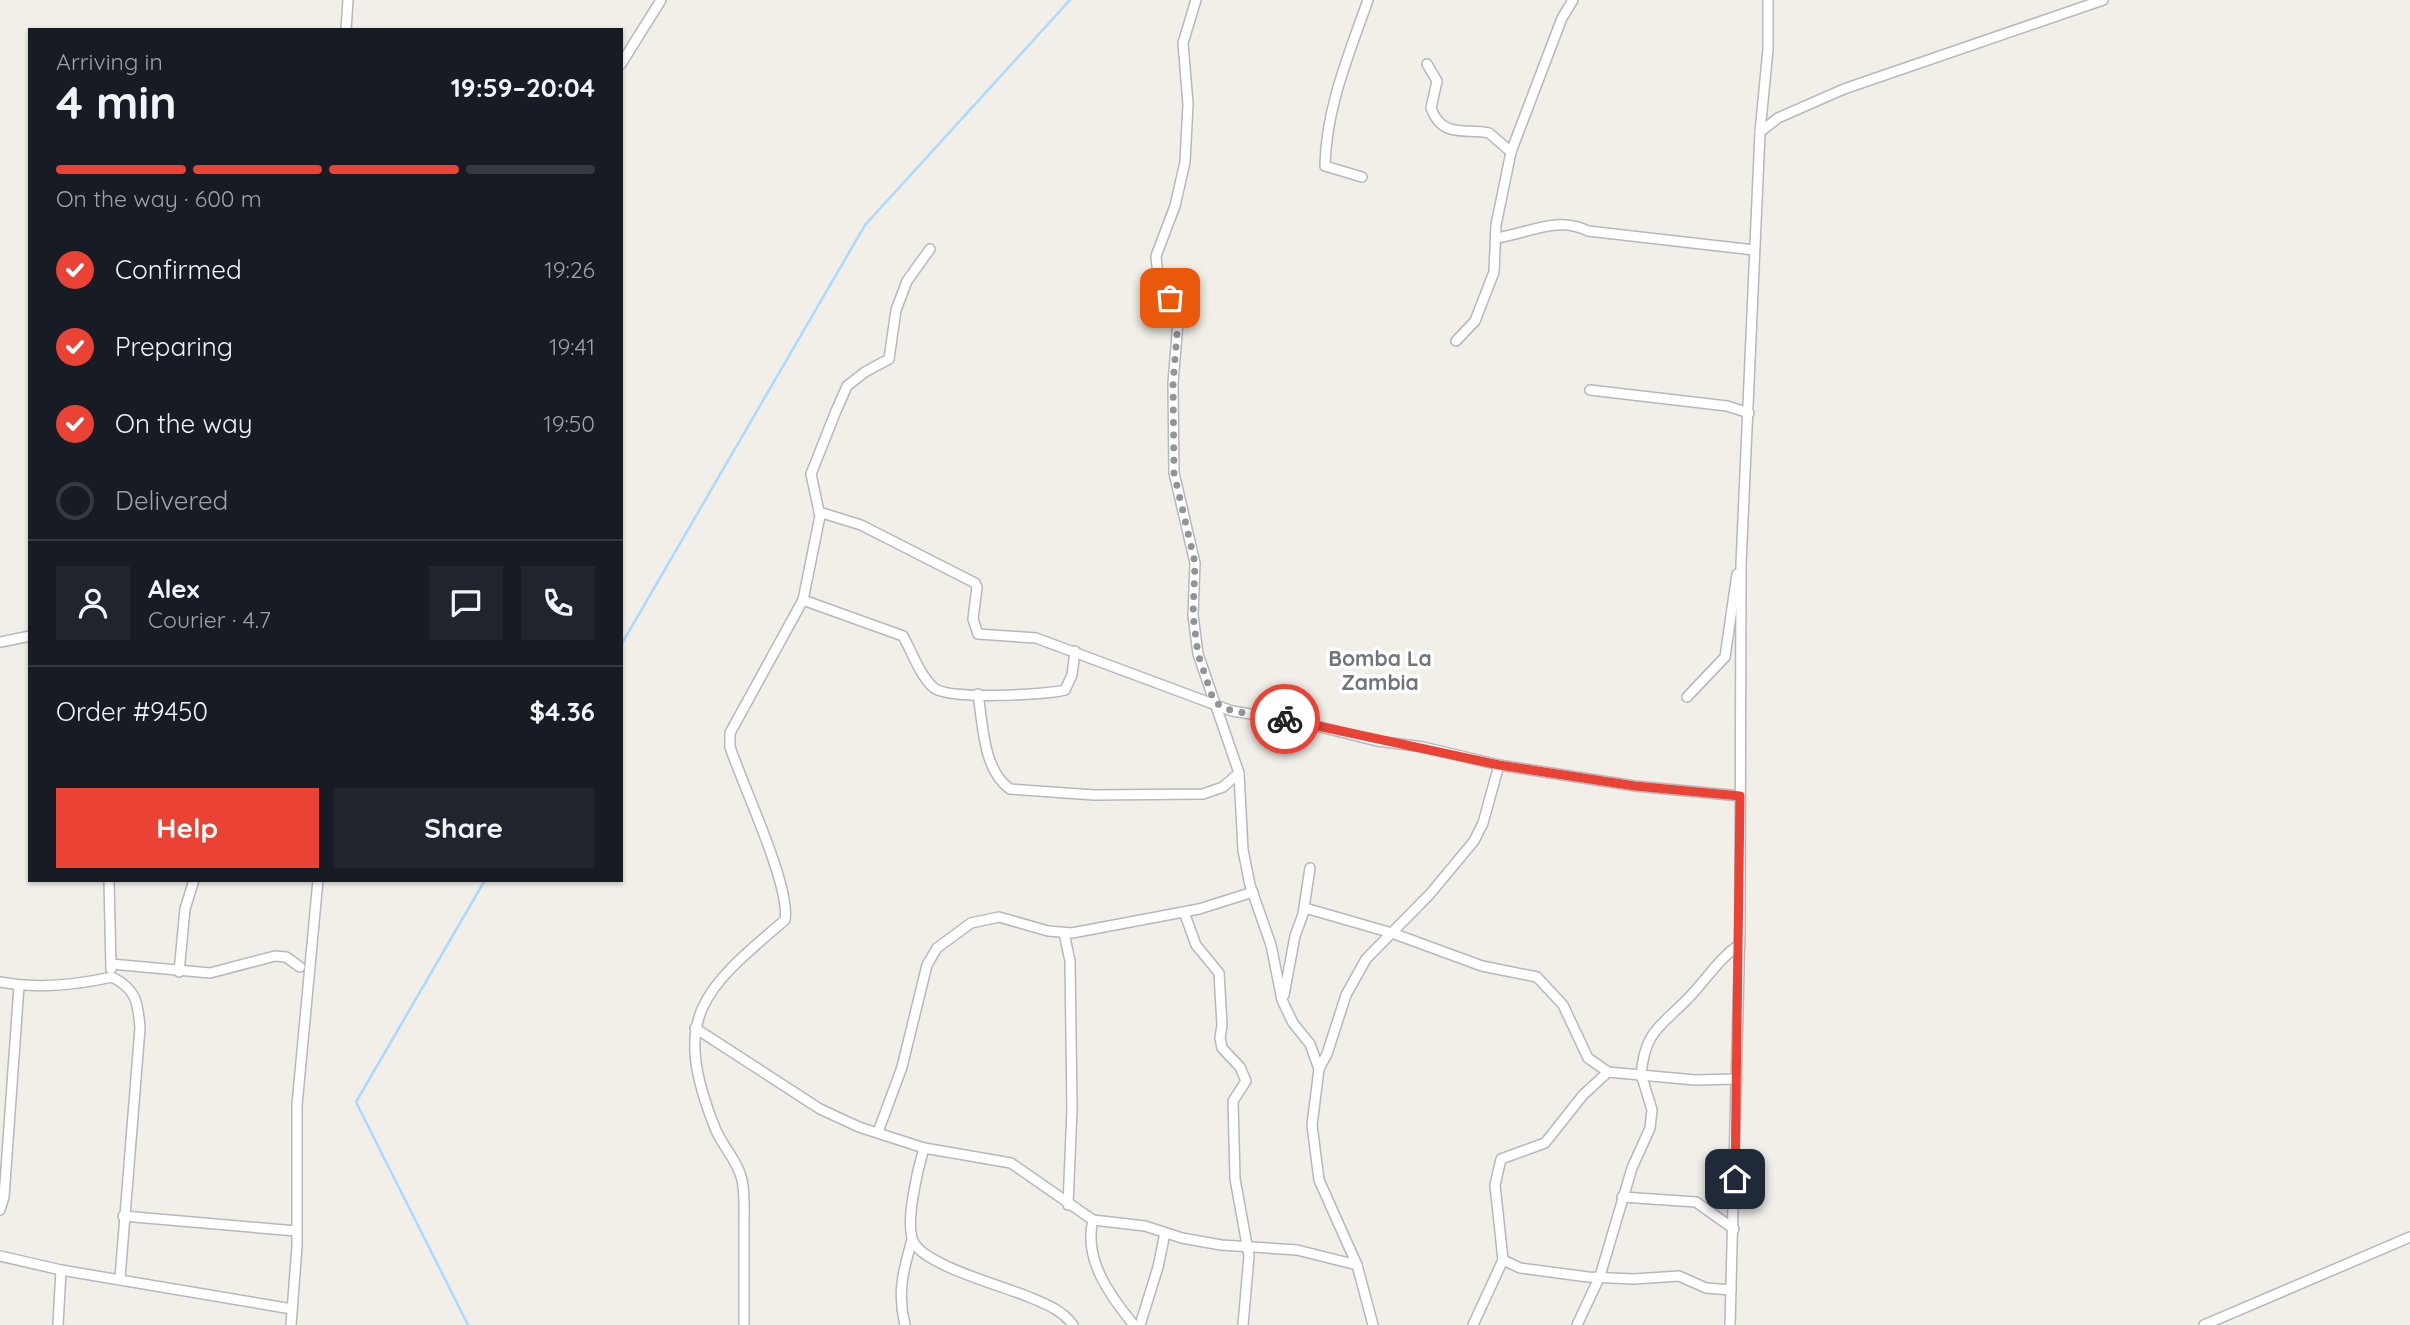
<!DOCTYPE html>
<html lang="en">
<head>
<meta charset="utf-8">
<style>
	body { margin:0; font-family:Quicksand,sans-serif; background:#20242c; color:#f1f3f6; height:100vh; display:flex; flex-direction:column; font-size:26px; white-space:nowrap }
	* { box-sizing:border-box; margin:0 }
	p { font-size:23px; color:#9ea1a6 }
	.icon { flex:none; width:38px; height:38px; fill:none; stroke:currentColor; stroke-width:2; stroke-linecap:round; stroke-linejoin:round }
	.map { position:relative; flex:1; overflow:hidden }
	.sheet { position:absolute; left:28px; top:28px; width:595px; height:854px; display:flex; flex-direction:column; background:#171b24; border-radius:0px; box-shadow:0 2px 5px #0004 }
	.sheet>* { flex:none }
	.pin { position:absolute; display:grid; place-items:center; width:60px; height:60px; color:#fff; margin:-30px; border-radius:14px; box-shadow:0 4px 10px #0006 }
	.courier { position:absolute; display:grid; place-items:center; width:70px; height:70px; margin:-35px; border:5px solid #ea4335; border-radius:50%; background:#fff; color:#222; box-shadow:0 2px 9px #0007 }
	.headline em { font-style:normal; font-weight:700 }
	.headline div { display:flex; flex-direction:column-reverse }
	.headline { display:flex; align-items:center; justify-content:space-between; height:119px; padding:0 28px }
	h1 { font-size:46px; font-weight:700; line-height:52px }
	.bar { display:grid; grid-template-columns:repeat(4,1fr); gap:10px 7px; align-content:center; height:84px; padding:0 28px }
	.bar i { height:9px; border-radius:5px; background:#363941 }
	.bar .on { background:#ea4335 }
	.bar p { grid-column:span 4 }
	.line { display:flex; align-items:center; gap:18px; padding:0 28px; border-top:2px solid #363941 }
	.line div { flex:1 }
	.round { display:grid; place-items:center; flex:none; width:74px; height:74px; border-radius:0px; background:#20242c }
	ol { padding:0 28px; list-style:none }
	li { display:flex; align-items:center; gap:21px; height:77px }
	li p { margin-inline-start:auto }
	li .icon { padding:7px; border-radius:50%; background:#ea4335; color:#fff; stroke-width:4 }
	li:last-child { color:#9ea1a6 }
	li i { width:38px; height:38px; border:4px solid #363941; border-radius:50% }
	.action { display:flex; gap:14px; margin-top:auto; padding:14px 28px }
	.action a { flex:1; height:80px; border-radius:0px; background:#ea4335; color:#fff; font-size:28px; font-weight:700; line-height:80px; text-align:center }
	.action a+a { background:#20242c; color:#f1f3f6 }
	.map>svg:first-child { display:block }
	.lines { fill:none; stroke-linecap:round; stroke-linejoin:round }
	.stream { stroke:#aadaff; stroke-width:2.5 }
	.street-casing { stroke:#b5b8bc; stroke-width:12 }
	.street { stroke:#fff; stroke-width:9 }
	.done { stroke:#929495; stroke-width:7; stroke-dasharray:0 12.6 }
	.route { stroke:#ea4335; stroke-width:9 }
	.labels { text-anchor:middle; stroke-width:7; stroke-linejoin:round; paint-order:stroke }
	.quarter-label { font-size:21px; font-weight:bold; fill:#70757a; stroke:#fff }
</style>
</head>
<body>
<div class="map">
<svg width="2410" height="1325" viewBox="0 0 2410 1325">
	<rect width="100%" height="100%" fill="#f1efe8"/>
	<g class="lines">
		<!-- stream -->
		<g class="stream">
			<path d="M621 645 865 225 1070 0"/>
			<path d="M468 1325 356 1102 485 880"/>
		</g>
		<!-- street casing -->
		<g class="street-casing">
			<g id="street">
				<path d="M1196 0 1183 43 1188 104 1185 162 1175 206 1156 256 1158 277 1174 307 1178 322 1173 383 1174 473 1195 563 1193 615 1198 654 1239 773 1243 850 1250 885 1271 945 1282 1000 1293 1023 1310 1044 1319 1069 1312 1125 1319 1180 1357 1265 1373 1325"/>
				<path d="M346 30 348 0"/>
				<path d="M621 64 661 0"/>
				<path d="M1427 64 1437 81 1431 108C1442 139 1466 128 1489 133L1511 152"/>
				<path d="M1760 132 1768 49V0"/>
				<path d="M1362 177 1325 166C1326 108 1349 54 1368 0"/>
				<path d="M1496 238C1527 234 1557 215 1588 231L1754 250"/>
				<path d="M1456 341 1475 321 1494 272 1496 225 1511 152 1562 18 1573 0"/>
				<path d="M1590 390 1727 406 1749 413"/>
				<path d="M819 512 861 525 975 583 977 587 973 619 978 634 1036 638 1232 711 1300 722 1377 741 1423 747 1499 765 1635 786 1740 796"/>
				<path d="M803 600 903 636C912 652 920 676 934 688 950 700 1044 695 1065 690L1072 675 1075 651"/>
				<path d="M0 642 30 636"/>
				<path d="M978 694C983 725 983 770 1010 789L1094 795 1203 794 1223 787 1239 773"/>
				<path d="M1687 697 1725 657 1737 574"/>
				<path d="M109 880 111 969"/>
				<path d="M1305 908 1392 933 1482 966 1537 977 1563 1005 1588 1058 1608 1072 1695 1080 1737 1079"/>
				<path d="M1184 912 1196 945 1219 973 1222 1025 1220 1038 1222 1048 1240 1067 1246 1081 1233 1101 1235 1179 1249 1256 1243 1325"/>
				<path d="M1064 933 1070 961 1072 1109 1068 1205"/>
				<path d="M111 964 210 973 275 956 286 957 300 967"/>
				<path d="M179 972 185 909 194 880"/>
				<path d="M0 982C36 989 76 985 112 977 136 989 138 1002 140 1028L120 1278"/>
				<path d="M1284 995 1295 936 1303 914 1310 868"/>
				<path d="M695 1028 820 1109 859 1127 924 1148 1011 1163 1093 1220 1145 1226 1182 1238 1221 1245 1297 1250 1357 1265"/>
				<path d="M1319 1069 1327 1054 1346 995 1366 959 1430 894 1474 841 1483 823 1499 765"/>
				<path d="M1608 1072 1583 1095 1545 1143 1501 1159 1495 1185 1503 1260 1520 1268 1588 1277 1634 1279 1679 1276 1706 1288 1731 1290"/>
				<path d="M1641 1077C1644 1027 1665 1025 1694 992 1710 974 1720 958 1740 944"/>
				<path d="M878 1132 902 1067 927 965 937 948 971 923 999 917 1048 931 1072 933 1199 909 1253 892"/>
				<path d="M924 1148C918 1168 904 1225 914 1243 927 1266 1003 1286 1029 1297 1046 1304 1062 1310 1073 1325"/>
				<path d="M1622 1197 1696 1202 1734 1229"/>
				<path d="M0 1210 4 1197 19 986"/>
				<path d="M123 1216 296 1231"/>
				<path d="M1093 1220C1083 1259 1110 1296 1134 1325"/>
				<path d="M0 1256 61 1270 292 1309"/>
				<path d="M58 1325 61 1270"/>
				<path d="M291 1325 297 1246V1105L318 880"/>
				<path d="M744 1325C744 1291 744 1257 744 1223 744 1209 745 1194 742 1180 738 1161 722 1146 715 1128 671 1017 701 991 785 920 791 887 743 786 730 747V733L803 600 820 516 811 474 836 411 847 386 865 372 889 359 896 310 907 281 930 249"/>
				<path d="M905 1325C897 1293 903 1271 912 1240"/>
				<path d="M1140 1325 1158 1267 1165 1233"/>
				<path d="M1473 1325 1503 1260"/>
				<path d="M1577 1325 1600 1276 1632 1168 1650 1128 1652 1110 1642 1077"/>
				<path d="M1730 1325 1740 928 1741 565 1760 132 1778 118 1844 89 2103 0"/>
				<path d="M2204 1325 2410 1237"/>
			</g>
		</g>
		<!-- street -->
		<use href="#street" class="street"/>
	</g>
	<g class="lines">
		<!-- done -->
		<path class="done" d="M1170 298 1178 322 1173 383 1174 473 1195 563 1193 615 1198 654 1214 702 1232 711 1285 719"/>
		<!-- route -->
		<path class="route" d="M1285 719 1499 765 1635 786 1740 796 1735 1179"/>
	</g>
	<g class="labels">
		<!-- quarter labels -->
		<g class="quarter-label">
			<text x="1380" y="666">Bomba La<tspan x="1380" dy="24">Zambia</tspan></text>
		</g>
	</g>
</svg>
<div class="pin" style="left:1170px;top:298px;background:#ea580c"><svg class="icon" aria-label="bag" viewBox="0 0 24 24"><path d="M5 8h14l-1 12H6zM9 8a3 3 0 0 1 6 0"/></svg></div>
<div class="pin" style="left:1735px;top:1179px;background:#1f2937"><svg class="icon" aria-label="home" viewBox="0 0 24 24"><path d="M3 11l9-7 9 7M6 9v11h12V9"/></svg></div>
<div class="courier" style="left:1285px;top:719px"><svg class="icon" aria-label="bike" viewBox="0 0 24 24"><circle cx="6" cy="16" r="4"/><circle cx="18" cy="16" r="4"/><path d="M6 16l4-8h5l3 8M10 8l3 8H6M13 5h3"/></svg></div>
<section class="sheet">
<div class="headline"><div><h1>4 min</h1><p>Arriving in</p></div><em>19:59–20:04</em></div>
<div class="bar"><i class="on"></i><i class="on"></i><i class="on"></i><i></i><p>On the way · 600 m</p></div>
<ol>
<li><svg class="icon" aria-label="check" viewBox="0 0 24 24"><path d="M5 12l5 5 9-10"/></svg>Confirmed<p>19:26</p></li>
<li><svg class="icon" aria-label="check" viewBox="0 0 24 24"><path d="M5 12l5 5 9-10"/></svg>Preparing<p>19:41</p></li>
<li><svg class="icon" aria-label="check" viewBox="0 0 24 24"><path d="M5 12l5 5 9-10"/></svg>On the way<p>19:50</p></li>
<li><i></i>Delivered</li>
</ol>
<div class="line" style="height:126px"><a class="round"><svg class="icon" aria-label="person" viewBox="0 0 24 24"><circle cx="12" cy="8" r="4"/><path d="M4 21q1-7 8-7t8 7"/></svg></a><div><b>Alex</b><p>Courier · 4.7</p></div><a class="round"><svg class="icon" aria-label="chat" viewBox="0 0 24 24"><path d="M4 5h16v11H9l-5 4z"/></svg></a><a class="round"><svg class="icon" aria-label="phone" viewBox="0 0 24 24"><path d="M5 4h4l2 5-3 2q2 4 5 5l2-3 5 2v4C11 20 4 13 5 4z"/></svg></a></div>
<div class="line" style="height:91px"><div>Order #9450</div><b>$4.36</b></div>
<div class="action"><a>Help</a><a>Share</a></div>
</section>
</div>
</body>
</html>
